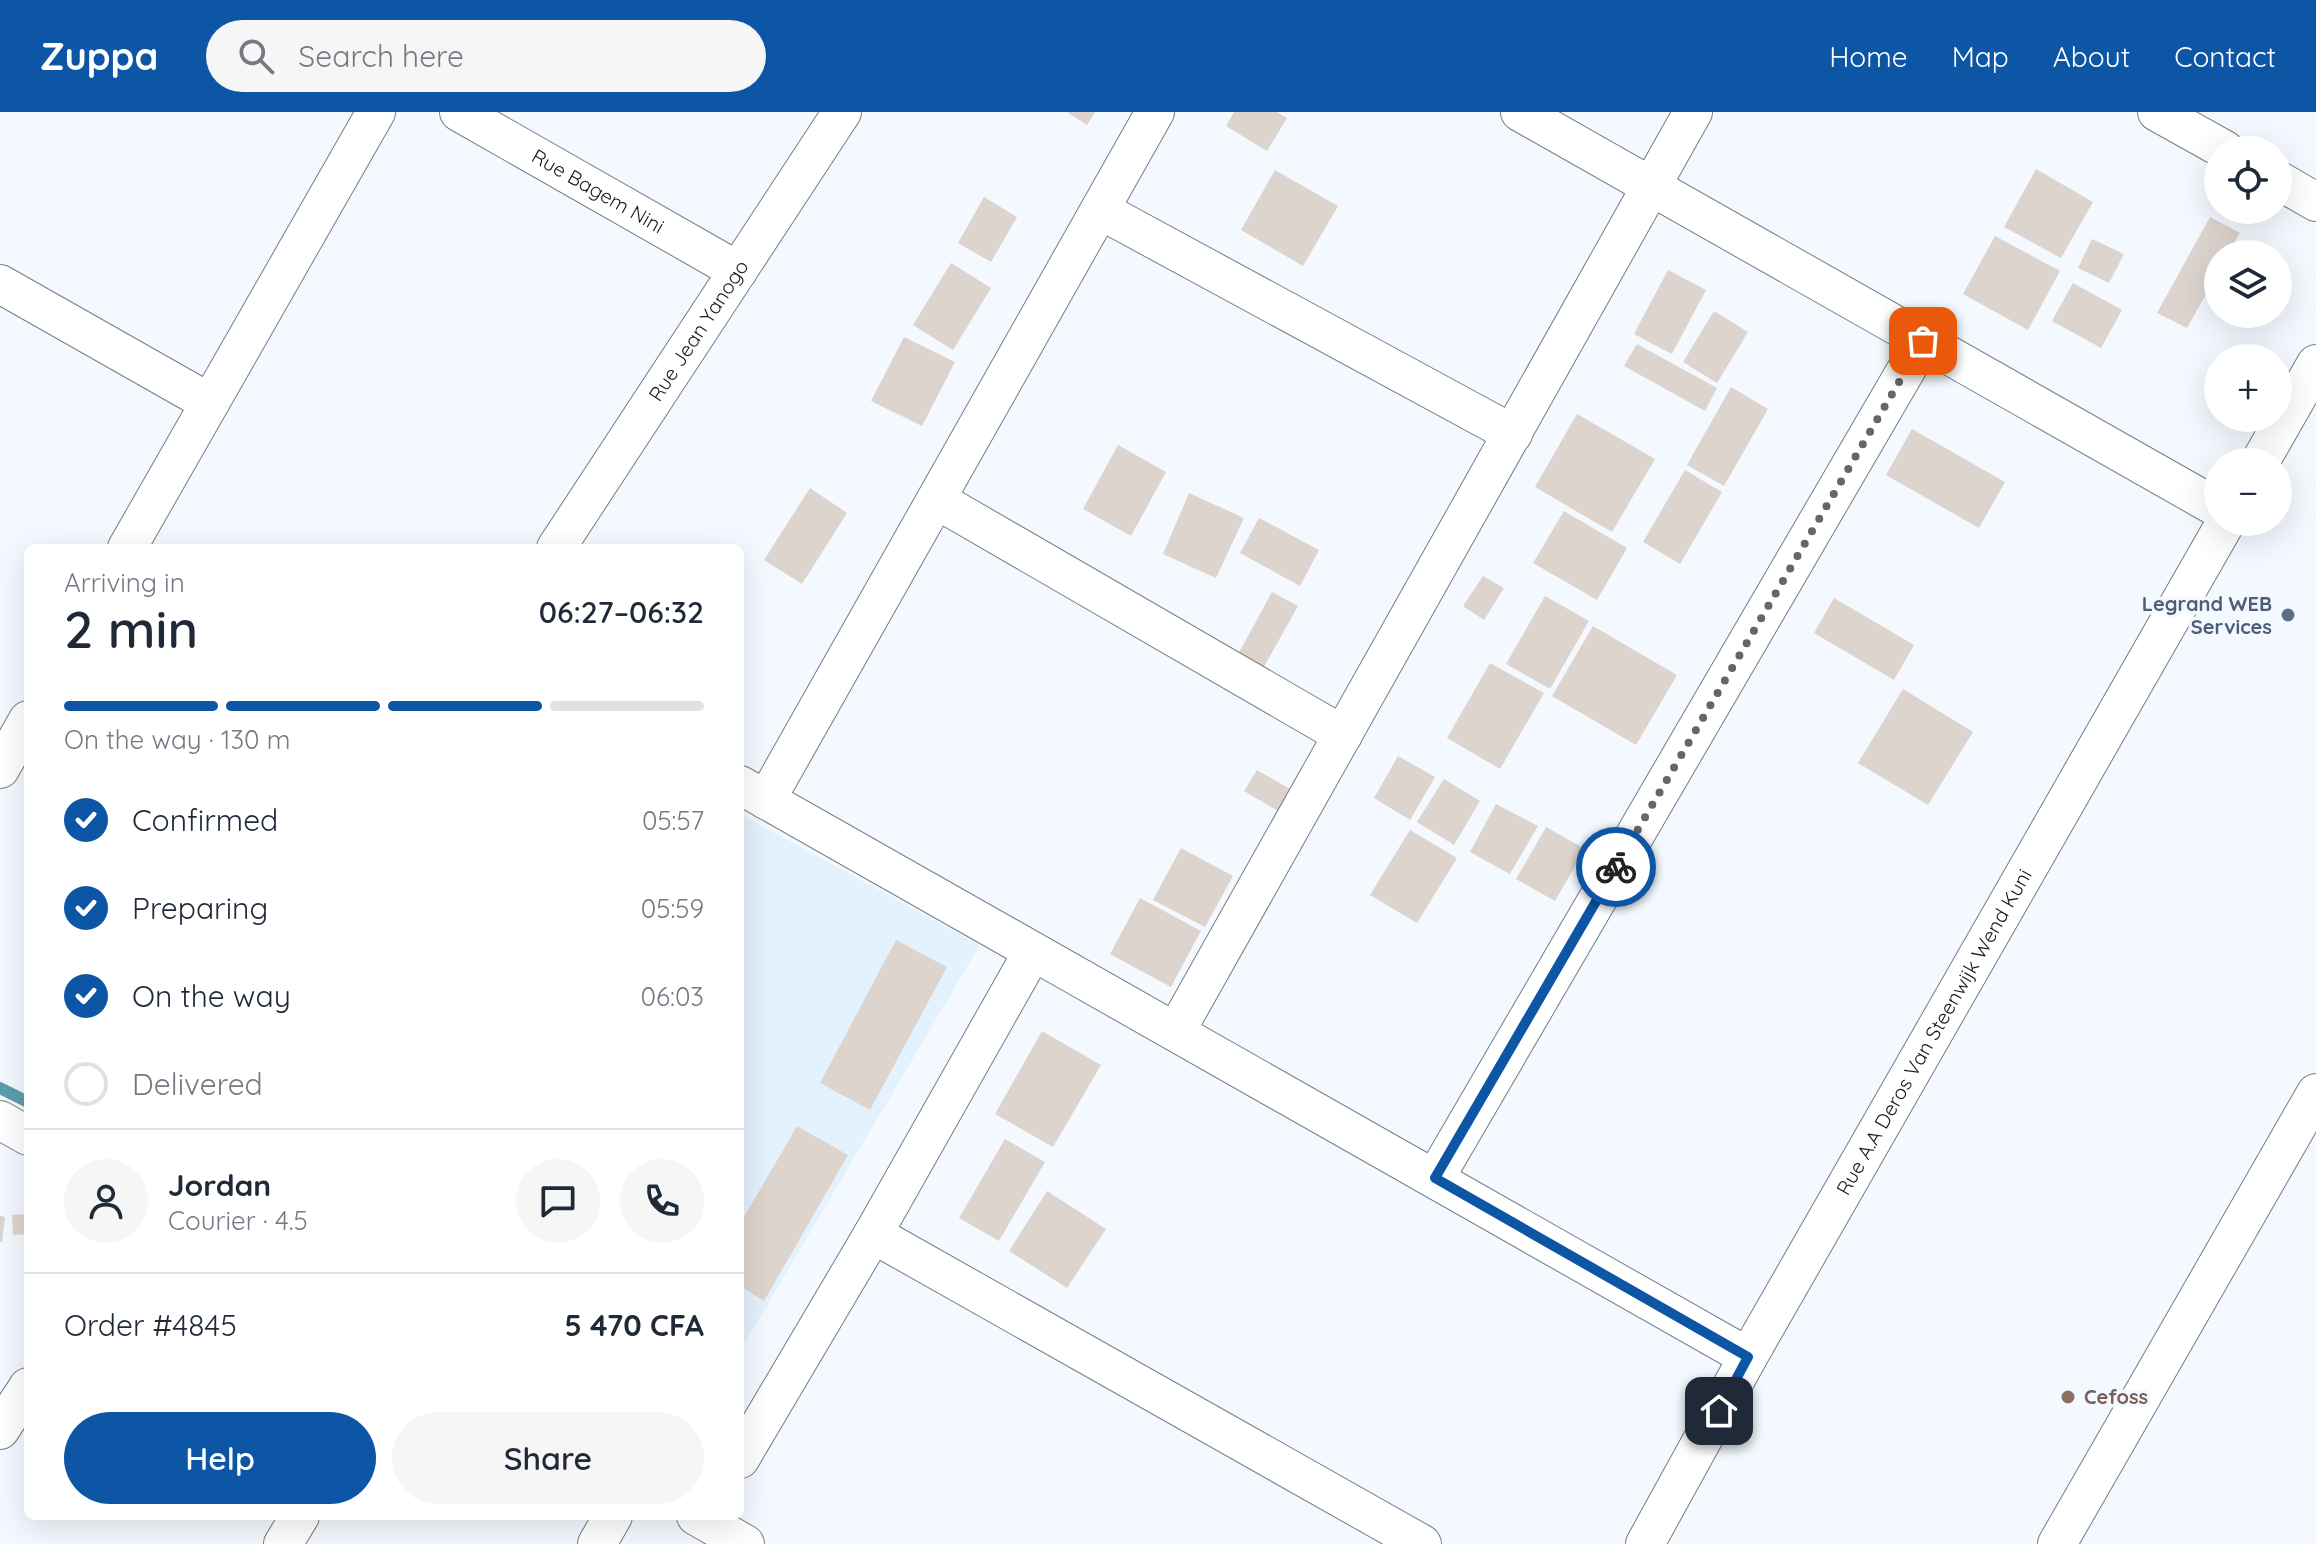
<!DOCTYPE html>
<html lang="en">
<head>
<meta charset="utf-8">
<style>
	body { margin:0; font-family:Quicksand,sans-serif; background:#f6f6f7; color:#1f2937; height:100vh; display:flex; flex-direction:column; font-size:30px; white-space:nowrap }
	* { box-sizing:border-box; margin:0 }
	p { font-size:26px; color:#747a83 }
	.icon { flex:none; width:44px; height:44px; fill:none; stroke:currentColor; stroke-width:2; stroke-linecap:round; stroke-linejoin:round }
	.map { position:relative; flex:1; overflow:hidden }
	.drawer { position:absolute; left:24px; top:432px; width:720px; height:976px; display:flex; flex-direction:column; background:#fff; border-radius:12px; box-shadow:0 8px 32px #0002 }
	.drawer>* { flex:none }
	.fabs { position:absolute; left:2204px; top:24px; display:grid; gap:16px }
	.fabs a { display:grid; place-items:center; width:88px; height:88px; border-radius:50%; background:#fff; box-shadow:0 8px 32px #0002; font-size:40px }
	.pin { position:absolute; display:grid; place-items:center; width:68px; height:68px; color:#fff; margin:-34px; border-radius:16px; box-shadow:0 4px 12px #0006 }
	.courier { position:absolute; display:grid; place-items:center; width:80px; height:80px; margin:-40px; border:6px solid #0c56a5; border-radius:50%; background:#fff; color:#222; box-shadow:0 2px 10px #0007 }
	.summary em { font-style:normal; font-weight:600 }
	.summary div { display:flex; flex-direction:column-reverse }
	.summary { display:flex; align-items:center; justify-content:space-between; height:136px; padding:0 40px }
	h1 { font-size:52px; font-weight:600; line-height:60px }
	.bar { display:grid; grid-template-columns:repeat(4,1fr); gap:12px 8px; align-content:center; height:96px; padding:0 40px }
	.bar i { height:10px; border-radius:6px; background:#e0e1e3 }
	.bar .active { background:#0c56a5 }
	.bar p { grid-column:span 4 }
	.line { display:flex; align-items:center; gap:20px; padding:0 40px; border-top:2px solid #e0e1e3 }
	.line div { flex:1 }
	.round { display:grid; place-items:center; flex:none; width:84px; height:84px; border-radius:42px; background:#f6f6f7 }
	ol { padding:0 40px; list-style:none }
	li { display:flex; align-items:center; gap:24px; height:88px }
	li p { margin-inline-start:auto }
	li .icon { padding:8px; border-radius:50%; background:#0c56a5; color:#fff; stroke-width:4 }
	li:last-child { color:#747a83 }
	li i { width:44px; height:44px; border:4px solid #e0e1e3; border-radius:50% }
	.button { display:flex; gap:16px; margin-top:auto; padding:16px 40px }
	.button a { flex:1; height:92px; border-radius:48px; background:#0c56a5; color:#fff; font-size:32px; font-weight:600; line-height:92px; text-align:center }
	.button a+a { background:#f6f6f7; color:#1f2937 }
	header { display:flex; align-items:center; gap:48px; box-sizing:border-box; height:112px; padding:0 40px; background:#0c56a5; color:#fff }
	header strong { font-size:38px }
	nav { display:flex; gap:44px; margin-inline-start:auto; font-size:28px }
	.search { width:560px; height:72px; background:#f6f6f7; display:flex; align-items:center; gap:20px; box-sizing:border-box; padding:0 28px; border-radius:44px; color:#747a83; font-size:30px }
	.map>svg:first-child { display:block }
	.built { fill:#e4f2fe }
	.lines { fill:none; stroke-linecap:round; stroke-linejoin:round }
	.stream { stroke:#5c9eaa; stroke-width:12 }
	.building { fill:#ddd4ce }
	.street-casing { stroke:#767d82; stroke-width:40 }
	.street { stroke:#fff; stroke-width:38 }
	.done { stroke:#63676a; stroke-width:8; stroke-dasharray:0 14.4 }
	.route { stroke:#0c56a5; stroke-width:10 }
	.service-dot { fill:#5c6f8a; stroke:#f3f9fe; stroke-width:3 }
	.education-dot { fill:#8d6e63; stroke:#f3f9fe; stroke-width:3 }
	.labels { text-anchor:middle; stroke-width:7; stroke-linejoin:round; paint-order:stroke }
	.street-label { font-size:20px; fill:#16191b; stroke:#f3f9fe }
	.service-label { font-size:20px; font-weight:bold; fill:#4e5e75; stroke:#f3f9fe; text-anchor:end }
	.education-label { font-size:20px; font-weight:bold; fill:#785e54; stroke:#f3f9fe; text-anchor:start }
</style>
</head>
<body>
<header>
<strong>Zuppa</strong>
<div class="search"><svg class="icon" aria-label="search" viewBox="0 0 24 24"><circle cx="10" cy="10" r="6"/><path d="M15 15l6 6"/></svg>Search here</div>
<nav><a>Home</a><a>Map</a><a>About</a><a>Contact</a></nav>
</header>
<div class="map">
<svg width="2316" height="1432" viewBox="0 0 2316 1432">
	<rect width="100%" height="100%" fill="#f3f9fe"/>
	<!-- built -->
	<path class="built" d="M740 702 980 833 740 1239Z"/>
	<g class="lines">
		<!-- stream -->
		<path class="stream" d="M0 976 28 990"/>
	</g>
	<!-- building -->
	<g class="building">
		<path d="M1067 0H1095L1087 13Z"/>
		<path d="M1234 0H1277L1287 6 1267 39 1226 14Z"/>
		<path d="M2036 57 2093 90 2061 146 2004 115Z"/>
		<path d="M1275 58 1338 94 1303 154 1241 118Z"/>
		<path d="M984 85 1017 105 991 150 958 131Z"/>
		<path d="M2210 105 2240 121 2228 142H2218V161L2187 216 2157 201Z"/>
		<path d="M1995 124 2060 159 2028 218 1963 182Z"/>
		<path d="M2092 127 2124 142 2109 171 2078 156Z"/>
		<path d="M951 151 991 176 953 238 913 213Z"/>
		<path d="M1668 158 1706 178 1672 242 1634 222Z"/>
		<path d="M2073 171 2122 198 2101 236 2052 209Z"/>
		<path d="M1714 199 1748 220 1717 271 1683 250Z"/>
		<path d="M904 225 955 250 922 314 871 289Z"/>
		<path d="M1637 232 1717 276 1705 299 1624 254Z"/>
		<path d="M1731 275 1768 297 1724 374 1687 353Z"/>
		<path d="M1577 302 1655 347 1612 420 1535 375Z"/>
		<path d="M1912 317 2005 370 1979 416 1886 363Z"/>
		<path d="M1118 333 1166 360 1131 424 1083 397Z"/>
		<path d="M1685 358 1722 380 1680 452 1643 430Z"/>
		<path d="M810 376 847 401 802 472 764 448Z"/>
		<path d="M1189 381 1244 406 1216 466 1163 442Z"/>
		<path d="M1564 399 1627 436 1597 488 1533 451Z"/>
		<path d="M1259 406 1319 438 1300 474 1240 441Z"/>
		<path d="M1483 464 1504 476 1484 508 1463 494Z"/>
		<path d="M1272 480 1298 494 1261 560 1236 546Z"/>
		<path d="M1545 484 1589 509 1550 577 1506 552Z"/>
		<path d="M1834 486 1914 533 1894 568 1814 521Z"/>
		<path d="M1593 514 1677 563 1636 633 1552 584Z"/>
		<path d="M1490 551 1544 581 1500 657 1447 626Z"/>
		<path d="M1903 577 1973 620 1928 693 1858 651Z"/>
		<path d="M1398 644 1435 665 1410 708 1374 686Z"/>
		<path d="M1257 658 1290 677 1278 699 1244 679Z"/>
		<path d="M1444 667 1480 689 1454 733 1417 710Z"/>
		<path d="M1496 692 1538 714 1510 762 1470 740Z"/>
		<path d="M1546 715 1585 737 1555 789 1516 767Z"/>
		<path d="M1410 718 1457 746 1417 811 1370 783Z"/>
		<path d="M1181 736 1233 764 1205 815 1153 788Z"/>
		<path d="M1140 786 1201 819 1171 875 1110 842Z"/>
		<path d="M896 828 947 855 870 998 820 971Z"/>
		<path d="M1042 919 1101 953 1053 1035 995 1002Z"/>
		<path d="M797 1014 848 1043 764 1189 740 1174V1112Z"/>
		<path d="M1005 1027 1045 1050 999 1129 959 1106Z"/>
		<path d="M1047 1079 1106 1117 1067 1176 1009 1139Z"/>
		<path d="M28 1102V1122L13 1123 12 1103Z"/>
		<path d="M0 1104 5 1105 2 1130H0Z"/>
	</g>
	<g class="lines">
		<!-- street casing -->
		<g class="street-casing">
			<g id="street">
				<path id="s1" d="M459 0 738 159"/>
				<path d="M1520 0 2218 396"/>
				<path d="M2157 0 2225 38"/>
				<path d="M2278 68 2316 90"/>
				<path d="M1100 98 1513 322"/>
				<path d="M0 172 210 291"/>
				<path d="M2260 350 2316 252"/>
				<path d="M937 388 1343 623"/>
				<path d="M127 436 376 0"/>
				<path id="s2" d="M556 436 842 0"/>
				<path d="M0 657 28 608"/>
				<path d="M740 673 1748 1245"/>
				<path d="M766 688 1155 0"/>
				<path d="M1176 919 1693 0"/>
				<path d="M0 1008 28 1024"/>
				<path d="M1435 1066 1923 229"/>
				<path d="M873 1122 1422 1432"/>
				<path d="M0 1318 28 1275"/>
				<path d="M740 1347 873 1122 1032 841"/>
				<path d="M696 1404 745 1432"/>
				<path d="M283 1432 300 1404"/>
				<path d="M597 1432 613 1404"/>
				<path id="s3" d="M1645 1432 1748 1245 2226 410"/>
				<path d="M2057 1432 2316 981"/>
			</g>
		</g>
		<!-- street -->
		<use href="#street" class="street"/>
	</g>
	<g class="lines">
		<!-- done -->
		<path class="done" d="M1616 755 1923 229"/>
		<!-- route -->
		<path class="route" d="M1616 755 1435 1066 1748 1245 1719 1299"/>
	</g>
	<!-- markers -->
	<circle class="service-dot" cx="2288" cy="503" r="8"/>
	<circle class="education-dot" cx="2068" cy="1285" r="8"/>
	<g class="labels">
		<!-- street labels -->
		<g class="street-label">
			<text dy="7" stroke="none"><textPath href="#s1" startOffset="160">Rue Bagem Nini</textPath></text>
			<text dy="7" stroke="none"><textPath href="#s2" startOffset="260">Rue Jean Yanogo</textPath></text>
			<text dy="7" stroke="none"><textPath href="#s3" startOffset="588">Rue A.A Deros Van Steenwijk Wend Kuni</textPath></text>
		</g>
		<!-- service labels -->
		<g class="service-label">
			<text x="2272" y="499">Legrand WEB<tspan x="2272" dy="23">Services</tspan></text>
		</g>
		<!-- education labels -->
		<g class="education-label">
			<text x="2084" y="1292">Cefoss</text>
		</g>
	</g>
</svg>
<div class="fabs">
<a><svg class="icon" aria-label="locate" viewBox="0 0 24 24"><circle cx="12" cy="12" r="6"/><path d="M12 2v4M12 18v4M2 12h4M18 12h4"/></svg></a>
<a><svg class="icon" aria-label="layers" viewBox="0 0 24 24"><path d="M12 4l9 5-9 5-9-5zM3 14l9 5 9-5"/></svg></a>
<a>+</a>
<a>−</a>
</div>
<div class="pin" style="left:1923px;top:229px;background:#ea580c"><svg class="icon" aria-label="bag" viewBox="0 0 24 24"><path d="M5 8h14l-1 12H6zM9 8a3 3 0 0 1 6 0"/></svg></div>
<div class="pin" style="left:1719px;top:1299px;background:#1f2937"><svg class="icon" aria-label="home" viewBox="0 0 24 24"><path d="M3 11l9-7 9 7M6 9v11h12V9"/></svg></div>
<div class="courier" style="left:1616px;top:755px"><svg class="icon" aria-label="bike" viewBox="0 0 24 24"><circle cx="6" cy="16" r="4"/><circle cx="18" cy="16" r="4"/><path d="M6 16l4-8h5l3 8M10 8l3 8H6M13 5h3"/></svg></div>
<section class="drawer">
<div class="summary"><div><h1>2 min</h1><p>Arriving in</p></div><em>06:27–06:32</em></div>
<div class="bar"><i class="active"></i><i class="active"></i><i class="active"></i><i></i><p>On the way · 130 m</p></div>
<ol>
<li><svg class="icon" aria-label="check" viewBox="0 0 24 24"><path d="M5 12l5 5 9-10"/></svg>Confirmed<p>05:57</p></li>
<li><svg class="icon" aria-label="check" viewBox="0 0 24 24"><path d="M5 12l5 5 9-10"/></svg>Preparing<p>05:59</p></li>
<li><svg class="icon" aria-label="check" viewBox="0 0 24 24"><path d="M5 12l5 5 9-10"/></svg>On the way<p>06:03</p></li>
<li><i></i>Delivered</li>
</ol>
<div class="line" style="height:144px"><a class="round"><svg class="icon" aria-label="person" viewBox="0 0 24 24"><circle cx="12" cy="8" r="4"/><path d="M4 21q1-7 8-7t8 7"/></svg></a><div><b>Jordan</b><p>Courier · 4.5</p></div><a class="round"><svg class="icon" aria-label="chat" viewBox="0 0 24 24"><path d="M4 5h16v11H9l-5 4z"/></svg></a><a class="round"><svg class="icon" aria-label="phone" viewBox="0 0 24 24"><path d="M5 4h4l2 5-3 2q2 4 5 5l2-3 5 2v4C11 20 4 13 5 4z"/></svg></a></div>
<div class="line" style="height:104px"><div>Order #4845</div><b>5 470 CFA</b></div>
<div class="button"><a>Help</a><a>Share</a></div>
</section>
</div>
</body>
</html>
